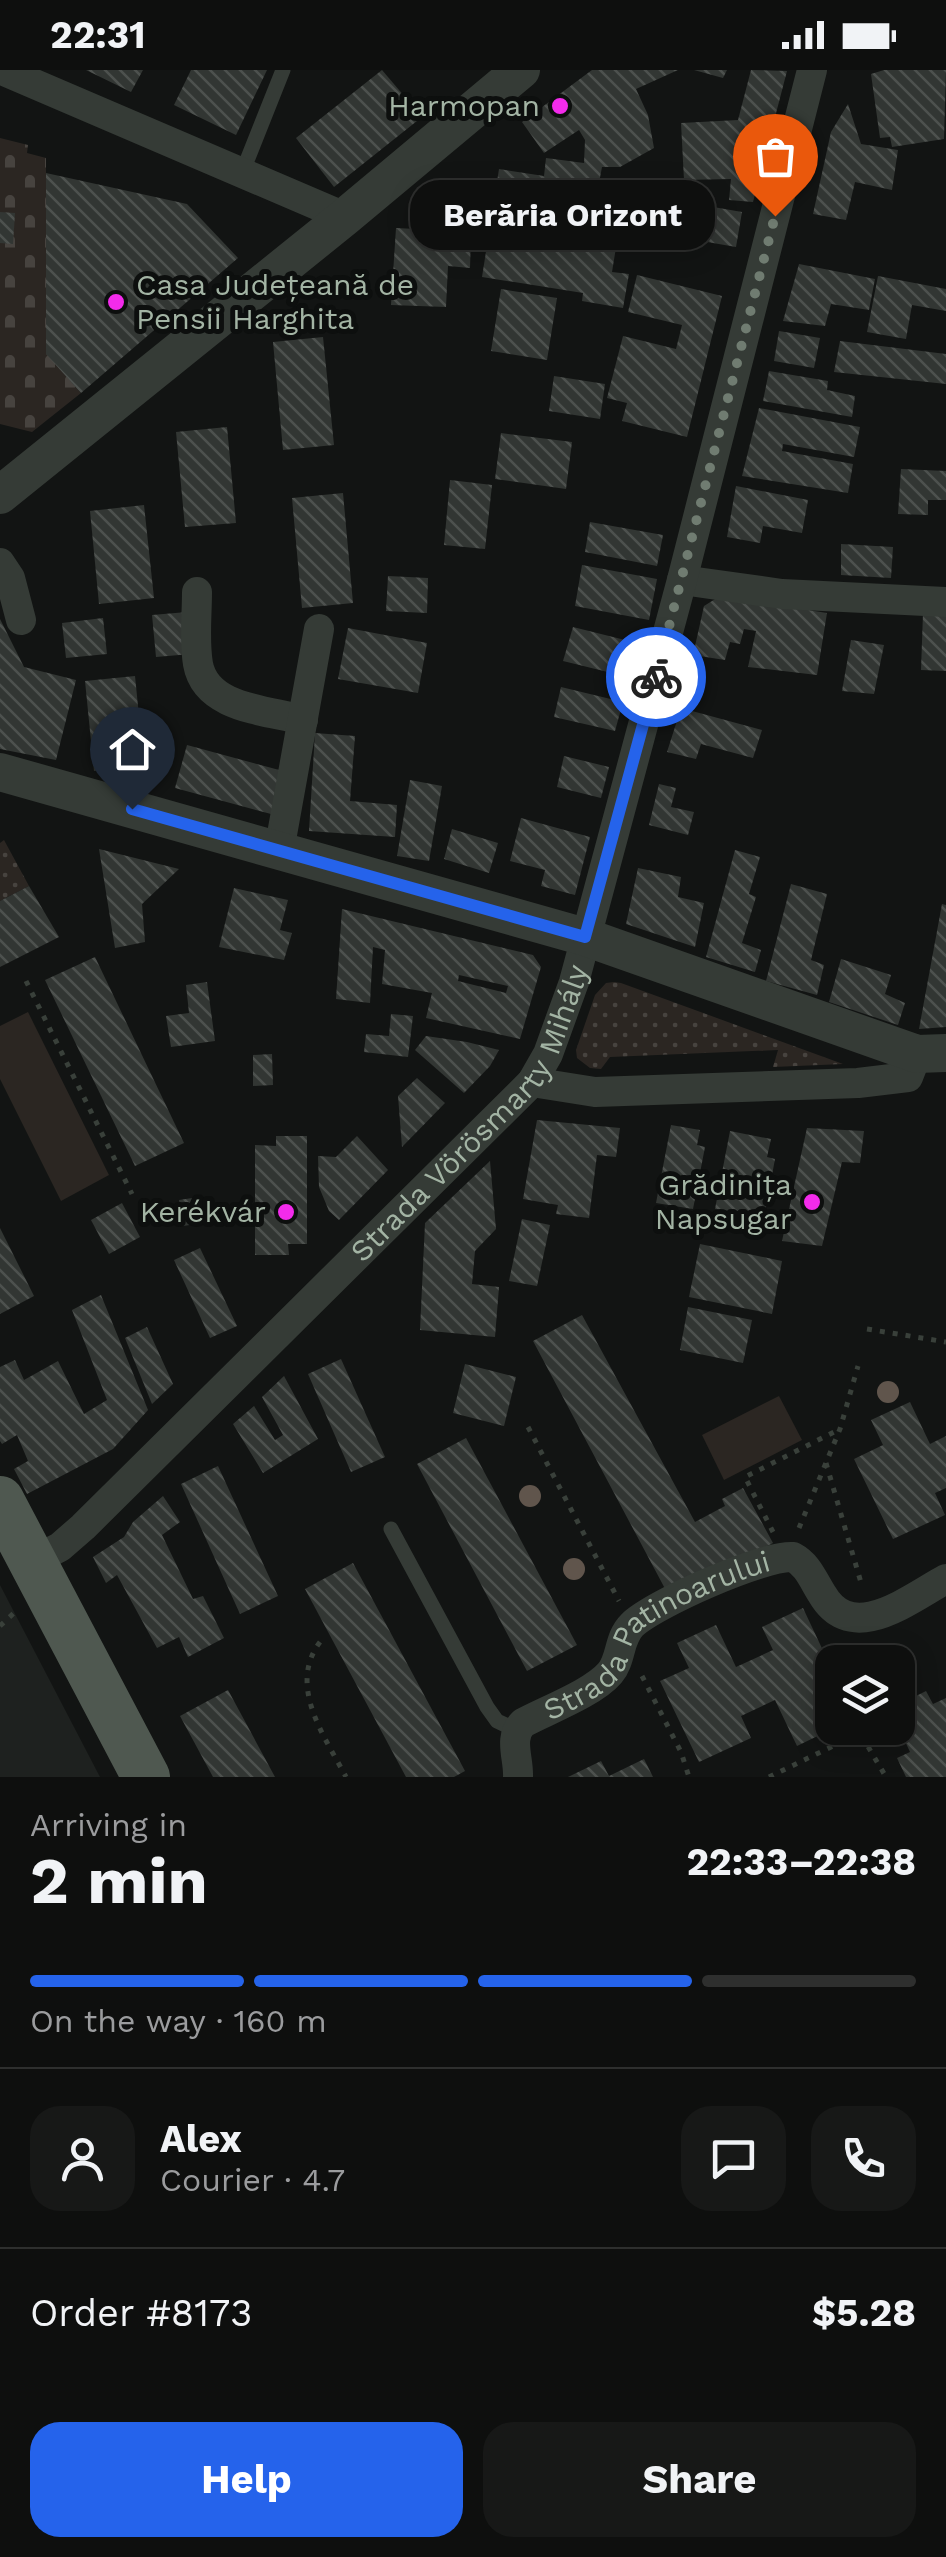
<!DOCTYPE html>
<html lang="en">
<head>
<meta charset="utf-8">
<style>
	body { margin:0; font-family:"Work Sans",sans-serif; background:#171817; color:#f1f3f6; height:100vh; display:flex; flex-direction:column; font-size:38px; white-space:nowrap }
	* { box-sizing:border-box; margin:0 }
	p { font-size:32px; color:#9b9c9e }
	.icon { flex:none; width:55px; height:55px; fill:none; stroke:currentColor; stroke-width:2; stroke-linecap:round; stroke-linejoin:round }
	.map { position:relative; height:1707px; overflow:hidden }
	.panel { display:flex; flex-direction:column; background:#0e0f0e; flex:1 }
	.panel>* { flex:none }
	.fabs { position:absolute; left:815px; top:1575px; display:grid; gap:20px }
	.fabs a { display:grid; place-items:center; width:100px; height:100px; border-radius:20px; background:#0e0f0e; box-shadow:0 5px 25px #0003,0 0 0 2px #2e2f2e; font-size:50px }
	.pin { position:absolute; display:grid; place-items:center; width:85px; height:85px; color:#fff; margin:-102px -42px; border-radius:50% 50% 50% 0; rotate:-45deg; box-shadow:0 0 10px #0007 }
	.pin .icon { rotate:45deg }
	.courier { position:absolute; display:grid; place-items:center; width:100px; height:100px; margin:-50px; border:8px solid #2563eb; border-radius:50%; background:#fff; color:#222; box-shadow:0 2px 12px #0007 }
	.bubble { position:absolute; height:70px; border-radius:30px; background:#0e0f0e; box-shadow:0 5px 25px #0003,0 0 0 2px #2e2f2e; font-size:32px; font-weight:700; line-height:70px; text-align:center }
	.headline em { font-style:normal; font-weight:700 }
	.headline div { display:flex; flex-direction:column-reverse }
	.headline { display:flex; align-items:center; justify-content:space-between; height:170px; padding:0 30px }
	h1 { font-size:65px; font-weight:700; line-height:75px }
	.bar { display:grid; grid-template-columns:repeat(4,1fr); gap:15px 10px; align-content:center; height:120px; padding:0 30px }
	.bar i { height:12px; border-radius:8px; background:#2e2f2e }
	.bar .on { background:#2563eb }
	.bar p { grid-column:span 4 }
	.line { display:flex; align-items:center; gap:25px; padding:0 30px; border-top:2px solid #2e2f2e }
	.line div { flex:1 }
	.round { display:grid; place-items:center; flex:none; width:105px; height:105px; border-radius:30px; background:#171817 }
	.action { display:flex; gap:20px; margin-top:auto; padding:20px 30px }
	.action a { flex:1; height:115px; border-radius:30px; background:#2563eb; color:#fff; font-size:40px; font-weight:700; line-height:115px; text-align:center }
	.action a+a { background:#171817; color:#f1f3f6 }
	.status { display:flex; justify-content:space-between; align-items:center; height:70px; padding:0 50px; background:#0e0f0e; direction:ltr }
	.status svg { height:28px; fill:currentColor }
	.map>svg:first-child { display:block }
	.built { fill:#1e211f }
	.grass { fill:url(#grass-dots) }
	.cemetery { fill:url(#cemetery-stones) }
	.park { fill:#2b2622 }
	.building { fill:url(#building-back-hatch); fill-rule:evenodd }
	.lines { fill:none; stroke-linecap:round; stroke-linejoin:round }
	.path { stroke:#39403a; stroke-width:5; stroke-dasharray:5 8; stroke-linecap:butt }
	.service { stroke:#353b36; stroke-width:15 }
	.minor { stroke:#353b36; stroke-width:30 }
	.tertiary { stroke:#353b36; stroke-width:38 }
	.primary { stroke:#4f5850; stroke-width:48 }
	.tree { fill:#60554c }
	.done { stroke:#707c71; stroke-width:10; stroke-dasharray:0 18 }
	.route { stroke:#2563eb; stroke-width:12 }
	.poi-dot { fill:#f32beb; stroke:#0d0f0e; stroke-width:4 }
	.labels { text-anchor:middle; stroke-width:10; stroke-linejoin:round; paint-order:stroke }
	.poi-label { font-size:30px; fill:#a3b4a4; stroke:#0d0f0e; text-anchor:end }
	.street-label { font-size:30px; fill:#a3b4a4; stroke:#0d0f0e }
</style>
</head>
<body>
<div class="status"><b>22:31</b><svg viewBox="0 0 49 12"><path d="M0 12V9h3v3zM5 12V6h3v6zM10 12V3h3v9zM15 12V0h3v12zM26 1h20v11H26zM47 4h2v5h-2z"/></svg></div>
<div class="map">
<svg width="946" height="1707" viewBox="0 0 946 1707">
	<defs>
		<pattern id="grass-dots" width="8" height="8" patternUnits="userSpaceOnUse" patternTransform="scale(2.5)"><rect width="8" height="8" fill="#2b2622"/><path d="M2 2h.1M6 6h.1" fill="none" stroke="#47433f" stroke-width="1.8" stroke-linecap="round"/></pattern>
		<pattern id="cemetery-stones" width="16" height="16" patternUnits="userSpaceOnUse" patternTransform="scale(2.5)"><rect width="16" height="16" fill="#2b2622"/><path d="M2 7V4a2 2 0 0 1 4 0v3zM10 15v-3a2 2 0 0 1 4 0v3z" fill="#47433f"/></pattern>
		<pattern id="building-back-hatch" width="6" height="6" patternUnits="userSpaceOnUse" patternTransform="scale(2.5)"><rect width="6" height="6" fill="#323633"/><path d="M-1 5l2 2M0 0l6 6M5-1l2 2" fill="none" stroke="#4d514e"/></pattern>
	</defs>
	<rect width="100%" height="100%" fill="#121413"/>
	<!-- built -->
	<path class="built" d="M0 1515 100 1707H0Z"/>
	<!-- grass -->
	<g class="grass">
		<path d="M4 770 29 816 0 831V773Z"/>
		<path d="M614 912 621 913 843 994 773 997 778 980 610 987 601 999 590 998 577 988 576 980 595 925 606 913Z"/>
	</g>
	<!-- cemetery -->
	<path class="cemetery" d="M0 68 28 75 27 83 46 88V283L81 323 32 362 0 354Z"/>
	<!-- park -->
	<g class="park">
		<path d="M28 942 109 1105 61 1131 0 1009V956Z"/>
		<path d="M779 1326 802 1370 724 1410 702 1365Z"/>
	</g>
	<!-- building -->
	<g class="building">
		<path d="M86 0H143L131 22Z"/>
		<path d="M191 0H267L236 65 174 35Z"/>
		<path d="M382 0 422 47 334 117 296 68Z"/>
		<path d="M592 0H678L636 19 648 45 654 78 620 97H602L598 118 625 122 612 202 629 204 623 238 582 231 583 223 482 207 499 99 544 106 546 88 584 93 585 70 579 60 544 83 522 52Z"/>
		<path d="M694 0H727L723 8Z"/>
		<path d="M751 0 787 1 753 132 729 130 731 109 684 110 681 53 738 50Z"/>
		<path d="M884 0H946L944 69 892 77 890 67 880 68 871 4Z"/>
		<path d="M848 34 861 74 898 80 892 120 855 112 846 150 813 144 831 62Z"/>
		<path d="M46 103 187 134 238 188 81 323 46 284Z"/>
		<path d="M418 127 455 129 453 166 471 167 470 198 448 196 446 237 391 235 396 158 416 159Z"/>
		<path d="M673 130 742 142 736 177 667 165Z"/>
		<path d="M0 142 15 143 13 174 0 173Z"/>
		<path d="M799 194 875 209 869 240 831 234 825 256 783 251Z"/>
		<path d="M637 205 722 226 687 367 622 351 627 333 607 328 623 266 676 279 682 255 628 242Z"/>
		<path d="M878 206 946 219V241L912 235 906 269 867 262Z"/>
		<path d="M501 219 557 228 547 290 491 281Z"/>
		<path d="M779 261 820 268 814 298 774 291Z"/>
		<path d="M323 267 334 375 283 380 273 272Z"/>
		<path d="M840 271 946 284V314L834 302Z"/>
		<path d="M769 301 828 311 827 320 855 326 852 347 763 331Z"/>
		<path d="M554 306 605 314 600 349 549 341Z"/>
		<path d="M759 338 860 357 854 387 783 374 782 381 853 394 848 423 742 406Z"/>
		<path d="M227 357 236 453 185 457 176 362Z"/>
		<path d="M501 363 572 372 566 419 495 409Z"/>
		<path d="M901 399 946 401V430H928V445L898 444Z"/>
		<path d="M450 410 492 415 485 479 444 475Z"/>
		<path d="M736 416 808 430 802 463 763 456 760 473 727 467Z"/>
		<path d="M343 423 353 533 302 538 292 428Z"/>
		<path d="M144 435 154 528 99 534 90 441Z"/>
		<path d="M590 452 663 465 657 496 585 482Z"/>
		<path d="M841 474 893 477 891 508 841 505Z"/>
		<path d="M582 495 657 509 649 550 575 536Z"/>
		<path d="M388 506 428 508 427 543 386 541Z"/>
		<path d="M720 526 827 543 817 605 748 597 756 561 744 559 740 574 730 572 725 590 693 585 704 536Z"/>
		<path d="M187 542 191 584 156 587 152 545Z"/>
		<path d="M923 543 946 544V601L921 600Z"/>
		<path d="M103 548 107 584 66 588 62 553Z"/>
		<path d="M0 549 24 597 76 610 56 690 0 679Z"/>
		<path d="M573 557 637 573 628 607 563 591Z"/>
		<path d="M348 558 427 573 418 623 338 609Z"/>
		<path d="M851 570 884 575 874 624 842 621Z"/>
		<path d="M135 606 144 696 94 701 85 611Z"/>
		<path d="M561 617 623 632 615 661 554 647Z"/>
		<path d="M681 638 762 660 753 688 701 674 696 689 667 682Z"/>
		<path d="M315 663 355 666 350 731 397 735 395 767 309 761Z"/>
		<path d="M187 675 283 701 271 744 175 718Z"/>
		<path d="M564 686 609 697 601 728 557 717Z"/>
		<path d="M410 710 442 716 429 791 397 786Z"/>
		<path d="M659 714 676 718 671 737 694 742 688 765 649 755Z"/>
		<path d="M521 748 590 767 575 825 541 816 545 800 510 791Z"/>
		<path d="M452 759 498 773 489 803 444 789Z"/>
		<path d="M99 779 179 799 142 834 145 872 115 878Z"/>
		<path d="M735 780 760 787 749 824 756 827 742 873 761 880 755 902 706 887Z"/>
		<path d="M638 798 681 807 678 827 704 833 695 877 626 854Z"/>
		<path d="M791 814 827 824 811 890 824 895 817 925 766 911Z"/>
		<path d="M29 816 59 867 0 897V831Z"/>
		<path d="M234 818 288 830 280 860 292 863 284 890 219 877Z"/>
		<path d="M942 834 946 835V957L919 959Z"/>
		<path d="M342 839 533 885 541 897 520 969 426 948 432 923 382 914 385 880 373 877 370 933 336 929ZM459 905 508 916 506 923 458 911Z"/>
		<path d="M95 887 184 1073 135 1096 45 910Z"/>
		<path d="M841 889 891 905 885 924 905 933 898 955 829 932Z"/>
		<path d="M207 912 215 971 171 977 166 946 189 943 186 915Z"/>
		<path d="M391 944 413 946 408 987 364 982 366 964 389 966Z"/>
		<path d="M426 966 467 972 499 980 490 996 464 1023 415 980Z"/>
		<path d="M272 984 273 1015 253 1016V985Z"/>
		<path d="M417 1008 445 1033 402 1077 398 1026Z"/>
		<path d="M537 1050 620 1058 616 1087 597 1085 589 1148 556 1144 558 1135 523 1129Z"/>
		<path d="M671 1055 700 1060 697 1075 705 1077 693 1139 656 1133Z"/>
		<path d="M807 1058 864 1061 860 1093 842 1092 822 1176 782 1171Z"/>
		<path d="M730 1061 771 1069 767 1087 775 1089 764 1148 715 1139Z"/>
		<path d="M276 1066H307V1174H288L289 1185H255V1075L276 1076Z"/>
		<path d="M357 1066 388 1100 339 1150 329 1141 319 1117 318 1086 336 1087Z"/>
		<path d="M490 1091 496 1159 475 1181 472 1214 499 1217 495 1267 420 1260 425 1153Z"/>
		<path d="M199 1127 203 1153 183 1156 179 1130Z"/>
		<path d="M122 1133 140 1167 109 1184 91 1150Z"/>
		<path d="M522 1149 550 1155 537 1216 509 1211Z"/>
		<path d="M0 1158 34 1226 0 1244Z"/>
		<path d="M700 1174 782 1191 772 1244 689 1227Z"/>
		<path d="M200 1178 237 1256 210 1268 174 1190Z"/>
		<path d="M101 1225 148 1340 113 1379 27 1424 14 1399 28 1391 17 1365 2 1374 0 1371V1297L15 1290 24 1310 58 1291 84 1344 107 1330 72 1240Z"/>
		<path d="M688 1237 752 1250 743 1293 680 1280Z"/>
		<path d="M582 1245 695 1452 725 1436 722 1429 743 1418 773 1473 670 1528 533 1271Z"/>
		<path d="M147 1257 173 1314 152 1334 125 1268Z"/>
		<path d="M341 1289 385 1387 351 1402 308 1304Z"/>
		<path d="M465 1294 516 1307 504 1356 453 1343Z"/>
		<path d="M284 1306 318 1369 263 1403 233 1354 254 1336 275 1370 283 1365 262 1327Z"/>
		<path d="M910 1332 930 1374 946 1366V1418L935 1423 945 1445 893 1469 854 1389 883 1375 871 1350Z"/>
		<path d="M466 1368 577 1575 527 1601 417 1394Z"/>
		<path d="M218 1396 278 1526 240 1544 181 1414Z"/>
		<path d="M163 1426 180 1452 162 1465 193 1529 203 1526 224 1568 188 1587 179 1567 157 1578 117 1505 106 1513 93 1487 124 1467 133 1452Z"/>
		<path d="M353 1493 465 1701 454 1707H406L305 1519Z"/>
		<path d="M803 1538 827 1589 840 1583 844 1592H832V1630L826 1633 832 1647V1659L797 1676 775 1630 741 1646 751 1668 699 1692 660 1611 689 1598 677 1573 716 1555 736 1597 773 1580 762 1557Z"/>
		<path d="M228 1620 275 1707H213L180 1646Z"/>
		<path d="M926 1621 933 1634 946 1628V1707H906L897 1688 910 1682 898 1656V1635Z"/>
		<path d="M644 1689 653 1707H568L601 1691 609 1706Z"/>
	</g>
	<g class="lines">
		<!-- path -->
		<g class="path">
			<path d="M26 911 132 1124"/>
			<path d="M867 1259 946 1272"/>
			<path d="M528 1357 619 1531"/>
			<path d="M826 1393 862 1516"/>
			<path d="M799 1458 840 1359 858 1296"/>
			<path d="M773 1462 745 1407 840 1359"/>
			<path d="M0 1556 16 1541"/>
			<path d="M320 1572C287 1616 325 1667 346 1707"/>
			<path d="M866 1592 868 1576"/>
			<path d="M642 1606 681 1682 689 1707"/>
			<path d="M769 1707 860 1663 886 1707"/>
		</g>
		<!-- service -->
		<g class="service">
			<path d="M242 103 283 0"/>
			<path d="M391 1459 487 1637 497 1651 516 1660"/>
		</g>
		<!-- minor -->
		<g class="minor">
			<path d="M2 0 345 147"/>
			<path d="M0 493 10 508 21 550"/>
			<path d="M682 510 782 524 946 532"/>
			<path d="M197 522C197 545 194 571 198 594 206 639 267 640 303 650"/>
			<path d="M279 781 319 559"/>
			<path d="M532 1012 595 1022 858 1013 908 1007 917 984"/>
			<path id="s1" d="M33 1491 60 1477 83 1457 532 1012 548 984 574 912 682 510 812 0"/>
			<path id="s2" d="M518 1707C519 1688 508 1668 523 1653 547 1640 593 1623 610 1603 622 1589 618 1569 632 1555 653 1534 764 1485 793 1487 808 1495 813 1510 822 1524 852 1576 909 1529 946 1509"/>
		</g>
		<!-- tertiary -->
		<g class="tertiary">
			<path d="M0 425 345 147 521 0"/>
			<path d="M0 702 585 867 917 984 946 983"/>
		</g>
		<!-- primary -->
		<path class="primary" d="M0 1430 146 1707"/>
	</g>
	<!-- trees -->
	<g class="tree">
		<circle cx="888" cy="1322" r="11"/>
		<circle cx="530" cy="1426" r="11"/>
		<circle cx="574" cy="1499" r="11"/>
	</g>
	<g class="lines">
		<!-- done -->
		<path class="done" d="M656 607 775 146"/>
		<!-- route -->
		<path class="route" d="M132 739 585 867 656 607"/>
	</g>
	<!-- markers -->
	<g class="poi-dot">
		<circle cx="560" cy="36" r="10"/>
		<circle cx="116" cy="232" r="10"/>
		<circle cx="812" cy="1132" r="10"/>
		<circle cx="286" cy="1142" r="10"/>
	</g>
	<g class="labels">
		<!-- poi labels -->
		<g class="poi-label">
			<text x="540" y="46">Harmopan</text>
			<text x="136" y="225" text-anchor="start">Casa Județeană de<tspan x="136" dy="34">Pensii Harghita</tspan></text>
			<text x="792" y="1125">Grădinița<tspan x="792" dy="34">Napsugar</tspan></text>
			<text x="266" y="1152">Kerékvár</text>
		</g>
		<!-- street labels -->
		<g class="street-label">
			<text dy="10" stroke="none"><textPath href="#s1" startOffset="632">Strada Vörösmarty Mihály</textPath></text>
			<text dy="10" stroke="none"><textPath href="#s2" startOffset="222">Strada Patinoarului</textPath></text>
		</g>
	</g>
</svg>
<div class="fabs">
<a><svg class="icon" aria-label="layers" viewBox="0 0 24 24"><path d="M12 4l9 5-9 5-9-5zM3 14l9 5 9-5"/></svg></a>
</div>
<div class="pin" style="left:775px;top:146px;background:#ea580c"><svg class="icon" aria-label="bag" viewBox="0 0 24 24"><path d="M5 8h14l-1 12H6zM9 8a3 3 0 0 1 6 0"/></svg></div>
<div class="pin" style="left:132px;top:739px;background:#1f2937"><svg class="icon" aria-label="home" viewBox="0 0 24 24"><path d="M3 11l9-7 9 7M6 9v11h12V9"/></svg></div>
<div class="courier" style="left:656px;top:607px"><svg class="icon" aria-label="bike" viewBox="0 0 24 24"><circle cx="6" cy="16" r="4"/><circle cx="18" cy="16" r="4"/><path d="M6 16l4-8h5l3 8M10 8l3 8H6M13 5h3"/></svg></div>
<div class="bubble" style="left:410px;top:110px;width:305px">Berăria Orizont</div>
</div>
<section class="panel">
<div class="headline"><div><h1>2 min</h1><p>Arriving in</p></div><em>22:33–22:38</em></div>
<div class="bar"><i class="on"></i><i class="on"></i><i class="on"></i><i></i><p>On the way · 160 m</p></div>
<div class="line" style="height:180px"><a class="round"><svg class="icon" aria-label="person" viewBox="0 0 24 24"><circle cx="12" cy="8" r="4"/><path d="M4 21q1-7 8-7t8 7"/></svg></a><div><b>Alex</b><p>Courier · 4.7</p></div><a class="round"><svg class="icon" aria-label="chat" viewBox="0 0 24 24"><path d="M4 5h16v11H9l-5 4z"/></svg></a><a class="round"><svg class="icon" aria-label="phone" viewBox="0 0 24 24"><path d="M5 4h4l2 5-3 2q2 4 5 5l2-3 5 2v4C11 20 4 13 5 4z"/></svg></a></div>
<div class="line" style="height:130px"><div>Order #8173</div><b>$5.28</b></div>
<div class="action"><a>Help</a><a>Share</a></div>
</section>
</body>
</html>
